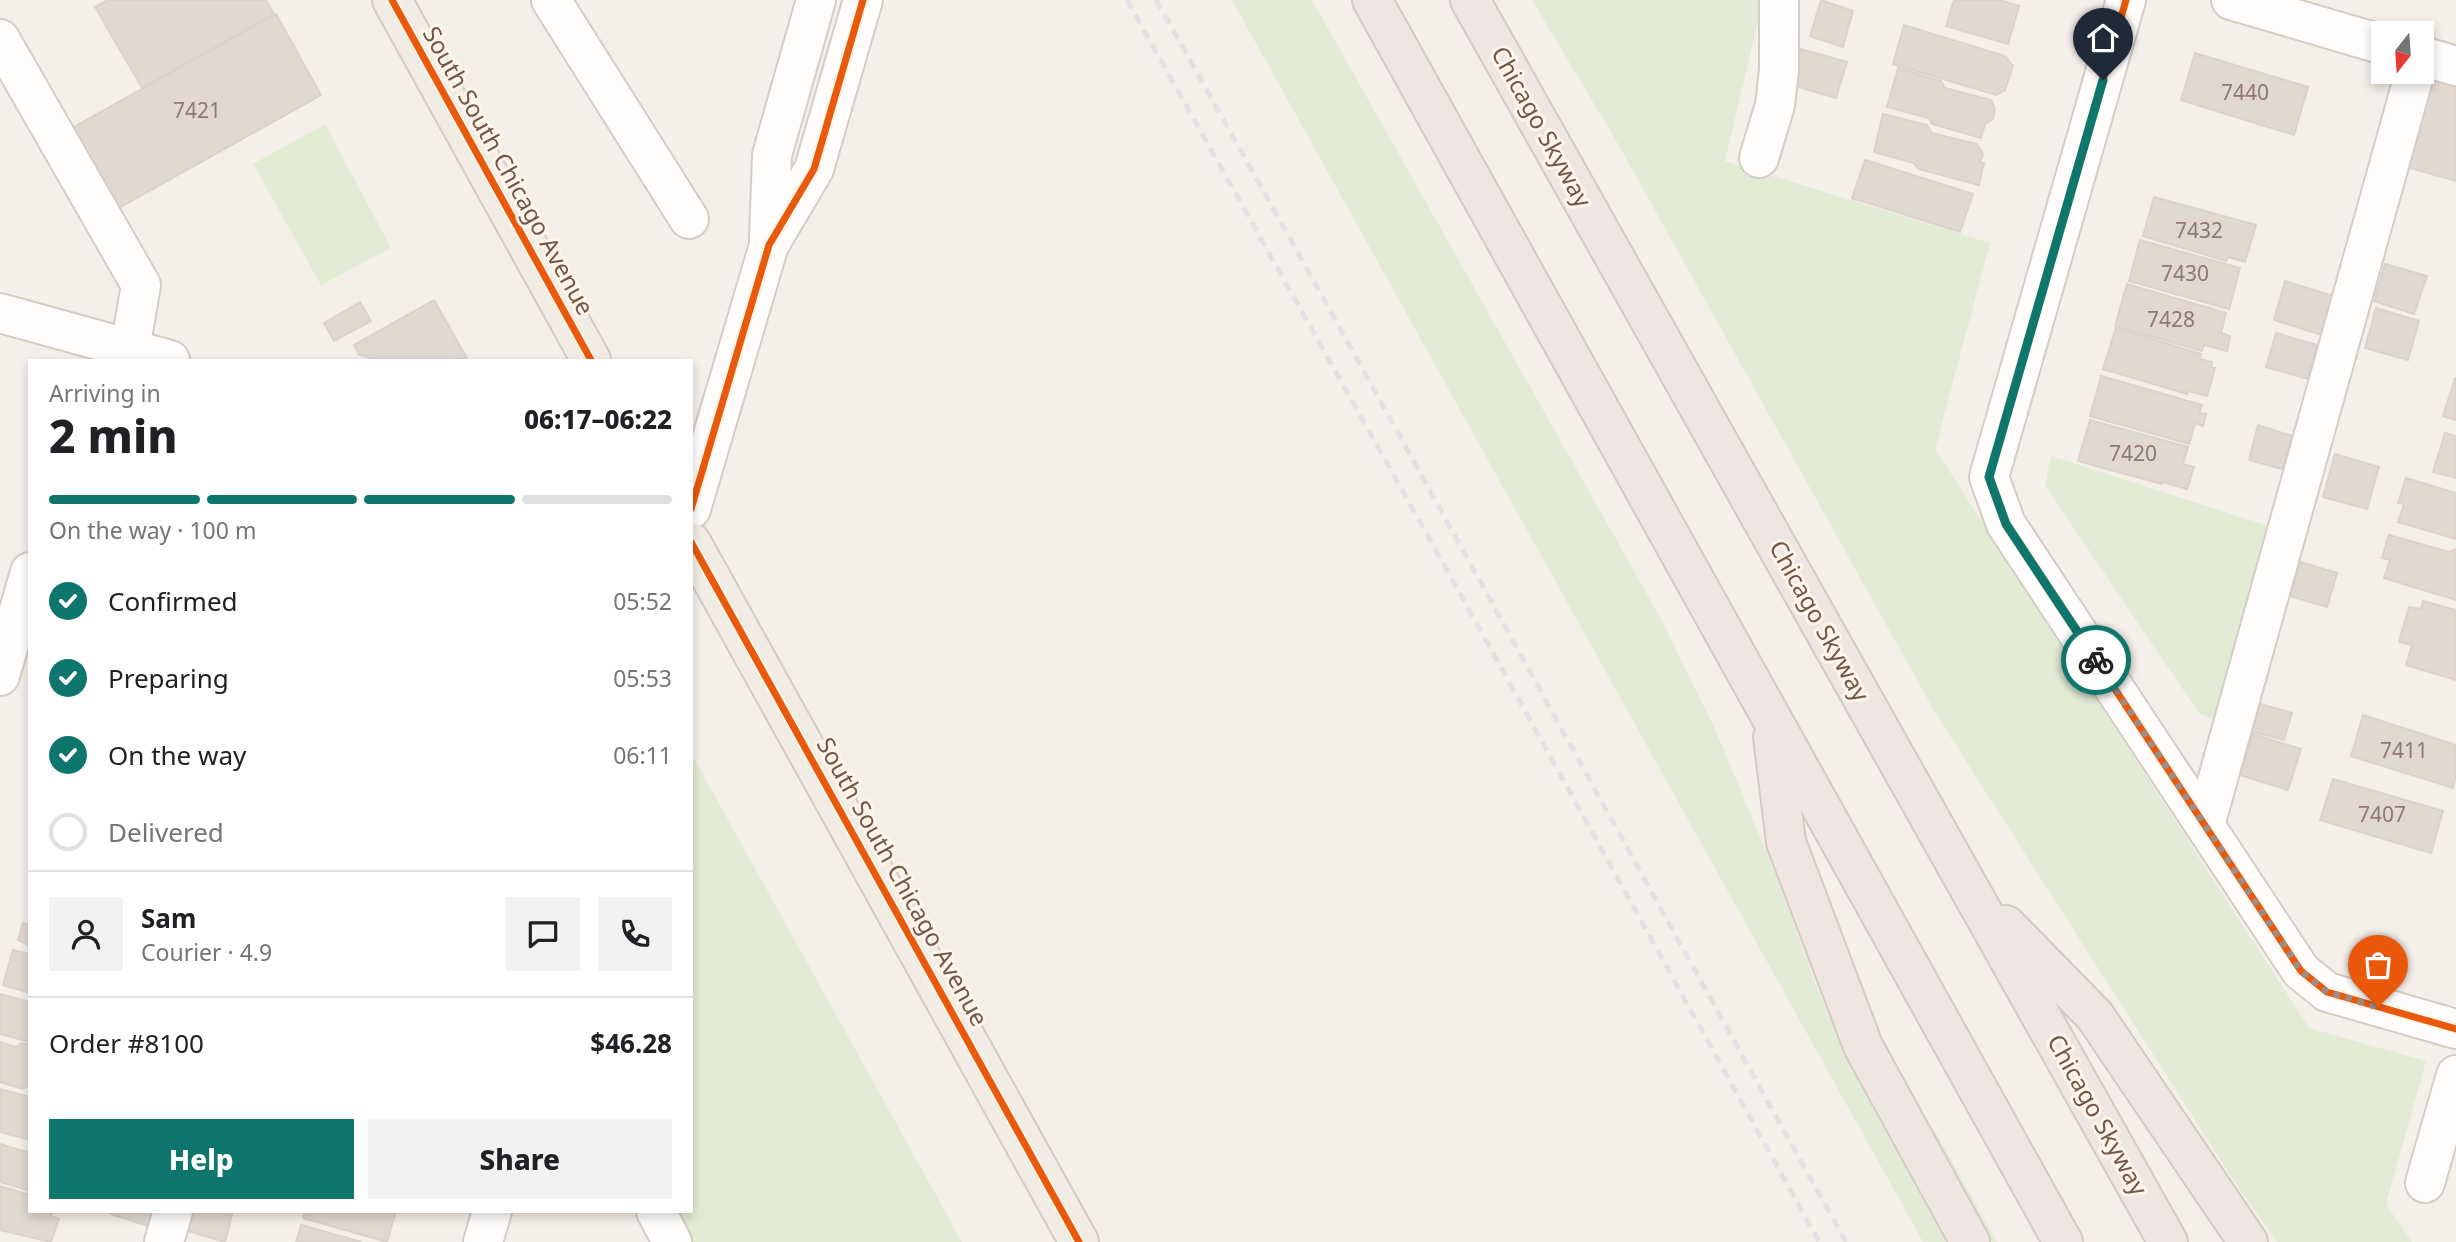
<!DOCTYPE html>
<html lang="en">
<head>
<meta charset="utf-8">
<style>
	body { margin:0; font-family:"Noto Sans",sans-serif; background:#f2f2f2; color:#202124; height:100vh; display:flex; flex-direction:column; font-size:26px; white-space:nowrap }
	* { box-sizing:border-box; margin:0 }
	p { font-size:23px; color:#757577 }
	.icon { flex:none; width:38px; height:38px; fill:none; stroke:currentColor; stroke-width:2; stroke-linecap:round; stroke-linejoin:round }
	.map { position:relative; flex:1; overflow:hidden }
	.side { position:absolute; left:28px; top:359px; width:665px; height:854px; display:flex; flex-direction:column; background:#fff; border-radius:0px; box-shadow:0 4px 10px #0003 }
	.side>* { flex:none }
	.needle { width:46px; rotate:197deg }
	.controls { position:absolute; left:2371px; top:21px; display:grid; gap:14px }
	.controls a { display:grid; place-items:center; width:63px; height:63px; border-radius:0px; background:#fff; box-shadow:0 4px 10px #0003; font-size:35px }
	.pin { position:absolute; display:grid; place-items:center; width:60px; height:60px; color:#fff; margin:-72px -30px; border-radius:50% 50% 50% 0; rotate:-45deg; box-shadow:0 0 7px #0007 }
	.pin .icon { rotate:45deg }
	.courier { position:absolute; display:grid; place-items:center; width:70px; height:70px; margin:-35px; border:5px solid #0f766e; border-radius:50%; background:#fff; color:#222; box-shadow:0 2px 9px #0007 }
	.head em { font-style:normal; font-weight:800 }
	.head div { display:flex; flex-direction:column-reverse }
	.head { display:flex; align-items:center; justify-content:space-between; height:119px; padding:0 21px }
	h1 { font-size:46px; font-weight:800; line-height:52px }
	.bar { display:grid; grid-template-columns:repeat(4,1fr); gap:10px 7px; align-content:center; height:84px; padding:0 21px }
	.bar i { height:9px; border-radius:5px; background:#e0e0e0 }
	.bar .current { background:#0f766e }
	.bar p { grid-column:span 4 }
	.line { display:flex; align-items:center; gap:18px; padding:0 21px; border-top:2px solid #e0e0e0 }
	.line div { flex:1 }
	.round { display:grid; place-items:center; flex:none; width:74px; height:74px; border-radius:0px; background:#f2f2f2 }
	ol { padding:0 21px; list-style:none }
	li { display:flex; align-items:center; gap:21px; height:77px }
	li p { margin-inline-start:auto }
	li .icon { padding:7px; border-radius:50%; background:#0f766e; color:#fff; stroke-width:4 }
	li:last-child { color:#757577 }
	li i { width:38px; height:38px; border:4px solid #e0e0e0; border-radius:50% }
	.action { display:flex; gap:14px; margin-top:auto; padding:14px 21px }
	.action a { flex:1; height:80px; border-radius:0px; background:#0f766e; color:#fff; font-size:28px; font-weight:800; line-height:80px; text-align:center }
	.action a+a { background:#f2f2f2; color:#202124 }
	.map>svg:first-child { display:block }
	.green { fill:#e2ebd4 }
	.building { fill:#e1d8d0; stroke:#ddd2cb; stroke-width:2 }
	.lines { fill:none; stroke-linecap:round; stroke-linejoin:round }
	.minor-casing { stroke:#d4ccc6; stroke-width:42 }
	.major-casing { stroke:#d4cbc5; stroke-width:42 }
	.highway-casing { stroke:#d4cbc5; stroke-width:42 }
	.minor { stroke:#fefdfc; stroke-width:38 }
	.major { stroke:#f1ece4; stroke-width:38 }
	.highway { stroke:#efe6e4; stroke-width:38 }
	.rail { stroke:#e3e1e4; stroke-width:5; stroke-dasharray:10 7; stroke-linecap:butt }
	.cycleway-casing { stroke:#fef4e8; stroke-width:11 }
	.cycleway { stroke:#e8590c; stroke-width:7 }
	.done { stroke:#9f8c82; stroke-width:7; stroke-dasharray:0 12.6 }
	.route { stroke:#0f766e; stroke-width:9 }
	.labels { text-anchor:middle; stroke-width:6; stroke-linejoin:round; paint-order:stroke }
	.number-label { font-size:21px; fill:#8f786e }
	.street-label { font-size:24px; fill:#71564a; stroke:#fef4e8 }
</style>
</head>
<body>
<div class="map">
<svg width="2456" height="1242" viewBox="0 0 2456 1242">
	<rect width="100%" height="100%" fill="#f5efe9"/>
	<!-- green -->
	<g class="green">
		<path d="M1232 0H1312L1661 619 1715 729 1776 875 1817 988 1844 1051 1948 1242H1923Z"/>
		<path d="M1532 0H1763L1725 161 1990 243 1935 449 2309 1028 2426 1061 2386 1204 2412 1242H2277L2237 1186 1936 714 1618 144Z"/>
		<path d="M325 124 391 248 321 285 253 164Z"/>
		<path d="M2051 456 2275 528 2218 722 2198 712 2045 485Z"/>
		<path d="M691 753 962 1242H691L674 1211H691Z"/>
		<path d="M1930 1122 1997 1242H1989L1946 1165Z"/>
	</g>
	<!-- building -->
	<g class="building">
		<path d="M108 0H266L274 14 142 88 95 7Z"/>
		<path d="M1821 0 1853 11 1843 47 1810 36Z"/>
		<path d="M1954 0H2000L2019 6 2008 44 1946 26Z"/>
		<path d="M276 14 321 95 119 208 74 127Z"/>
		<path d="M1904 25 2005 56 2013 66 2005 90 1996 95 1893 64Z"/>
		<path d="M1801 49 1847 62 1836 98 1792 85Z"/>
		<path d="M2195 53 2308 87 2294 135 2181 100Z"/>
		<path d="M1898 68 1941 81 1945 88 1991 100 1995 109 1993 119 1985 124 1981 138 1932 124 1929 118 1887 107Z"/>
		<path d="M2433 78 2456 85V181L2407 167Z"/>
		<path d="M1883 114 1927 125 1932 133 1977 144 1983 154 1980 163H1984L1979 185 1918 169 1914 163 1874 152Z"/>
		<path d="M1865 160 1973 194 1960 232 1852 198Z"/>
		<path d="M2154 197 2256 225 2245 262 2228 257 2226 261 2143 236Z"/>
		<path d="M2140 240 2240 268 2229 309 2129 281Z"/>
		<path d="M2385 264 2427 276 2414 314 2374 301Z"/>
		<path d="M2285 281 2333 296 2322 335 2274 320Z"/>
		<path d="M2127 284 2226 313 2221 333 2230 336 2227 351 2204 345 2202 351 2115 326Z"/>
		<path d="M434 300 468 360H379L359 355 354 345Z"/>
		<path d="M360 302 371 321 334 341 324 323Z"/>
		<path d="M2376 308 2419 321 2408 360 2365 348Z"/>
		<path d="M2116 328 2201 354 2200 359 2212 362 2211 367 2215 368 2207 396 2188 391 2187 394 2103 369Z"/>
		<path d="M2276 333 2317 345 2308 379 2266 367Z"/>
		<path d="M2101 376 2202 405 2199 413 2206 414 2203 426 2195 423 2189 444 2090 416Z"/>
		<path d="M2455 378H2456V420L2443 416Z"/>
		<path d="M2090 420 2188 447 2183 464 2194 467 2187 489 2163 482 2162 484 2078 461Z"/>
		<path d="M2258 425 2292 436 2282 469 2249 460Z"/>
		<path d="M2445 433 2456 436V478L2433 472Z"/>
		<path d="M2335 454 2379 467 2367 509 2323 497Z"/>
		<path d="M2406 478 2456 493V539L2398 522 2404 504 2398 503Z"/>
		<path d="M2389 535 2449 552 2456 549V600L2384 578 2390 560 2382 558Z"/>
		<path d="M2300 562 2337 573 2327 607 2290 596Z"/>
		<path d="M2423 601 2456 610V680L2406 665 2412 645 2399 642 2409 607 2421 609Z"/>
		<path d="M2257 703 2292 713 2284 740 2250 731Z"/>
		<path d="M2363 715 2456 745V776L2453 788 2351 756Z"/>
		<path d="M2253 734 2301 749 2288 790 2240 775Z"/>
		<path d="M2333 779 2443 811 2431 853 2320 820Z"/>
		<path d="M23 923 30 925V946L18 940Z"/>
		<path d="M13 950 30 954V993L3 985Z"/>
		<path d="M0 994 30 1002V1042L0 1034Z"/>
		<path d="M0 1042 16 1047 22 1043 30 1045V1085L22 1089 0 1082Z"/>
		<path d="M0 1089 30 1097V1140L0 1132Z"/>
		<path d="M0 1144 30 1153V1191L0 1182Z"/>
		<path d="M0 1186 30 1195V1211H52L51 1216 59 1219 51 1242 0 1230Z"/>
		<path d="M112 1211H155L151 1227 111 1214Z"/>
		<path d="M191 1211H233L225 1242 185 1230Z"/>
		<path d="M305 1211H396L387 1242 303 1218Z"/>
		<path d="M301 1225 362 1242H296Z"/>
	</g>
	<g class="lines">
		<!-- minor casing -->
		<g class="minor-casing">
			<g id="minor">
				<path d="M551 0 689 219"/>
				<path d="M2126 0 1989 477 2006 524 2301 971 2327 992 2456 1029"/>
				<path d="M2231 0 2384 45"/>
				<path d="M0 39 141 285 130 349"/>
				<path d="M2422 56 2456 66"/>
				<path d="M1759 158 1775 105 1779 70V0"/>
				<path d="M769 240 772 155 816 0"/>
				<path d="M0 313 170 360"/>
				<path d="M691 509 769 245 814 169 863 0"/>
				<path d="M0 676 30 572"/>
				<path d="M2205 825 2415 72"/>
				<path d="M2425 1183 2456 1075"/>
				<path d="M656 1211 672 1242"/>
				<path d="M164 1242 173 1211"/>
				<path d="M483 1242 492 1211"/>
			</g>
		</g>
		<!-- major casing -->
		<g class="major-casing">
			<g id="major">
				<path d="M392 0 591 360"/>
				<path d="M691 542 1079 1242"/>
			</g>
		</g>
		<!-- highway casing -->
		<g class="highway-casing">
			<g id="highway">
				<path d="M1372 0 2063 1242"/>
				<path d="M1470 0 2168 1242"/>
				<path d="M1773 737 1786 842 1863 1046 1970 1242"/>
				<path d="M2006 925 2095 1016 2248 1242"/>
			</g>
		</g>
		<!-- minor -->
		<use href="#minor" class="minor"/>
		<!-- major -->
		<use href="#major" class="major"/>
		<!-- highway -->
		<use href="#highway" class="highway"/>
		<!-- rail -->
		<g class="rail">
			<path d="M1127 0 1457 588 1819 1242"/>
			<path d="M1156 0C1389 412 1615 829 1846 1242"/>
		</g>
		<!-- cycleway casing -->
		<g class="cycleway-casing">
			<g id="cycleway">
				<path d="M392 0 591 360"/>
				<path d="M2126 0 1989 477 2006 524 2301 971 2327 992 2456 1029"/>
				<path d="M691 509 769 245 814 169 863 0"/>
				<path d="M691 542 1079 1242"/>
			</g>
		</g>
		<!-- cycleway -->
		<use href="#cycleway" class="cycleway"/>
	</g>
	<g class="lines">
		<!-- done -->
		<path class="done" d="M2096 660 2301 971 2327 992 2378 1007"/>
		<!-- route -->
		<path class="route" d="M2096 660 2006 524 1989 477 2103 80"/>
	</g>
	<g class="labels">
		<!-- number labels -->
		<g class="number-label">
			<text x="2245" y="100">7440</text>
			<text x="197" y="118">7421</text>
			<text x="2199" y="238">7432</text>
			<text x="2185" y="281">7430</text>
			<text x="2171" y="327">7428</text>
			<text x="2133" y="461">7420</text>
			<text x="2404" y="758">7411</text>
			<text x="2382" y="822">7407</text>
		</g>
		<!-- street labels -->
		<g class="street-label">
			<text transform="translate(1541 127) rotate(61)" y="8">Chicago Skyway</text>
			<text transform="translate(508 171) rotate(61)" y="8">South South Chicago Avenue</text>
			<text transform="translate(1819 621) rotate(61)" y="8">Chicago Skyway</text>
			<text transform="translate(902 882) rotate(61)" y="8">South South Chicago Avenue</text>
			<text transform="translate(2097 1115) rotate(61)" y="8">Chicago Skyway</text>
		</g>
	</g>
</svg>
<div class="controls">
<a><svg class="needle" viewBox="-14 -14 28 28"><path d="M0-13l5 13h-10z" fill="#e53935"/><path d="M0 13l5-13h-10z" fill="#757577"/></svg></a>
</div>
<div class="pin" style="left:2378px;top:1007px;background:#ea580c"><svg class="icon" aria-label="bag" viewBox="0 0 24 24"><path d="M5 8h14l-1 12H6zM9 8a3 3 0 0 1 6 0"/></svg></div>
<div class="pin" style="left:2103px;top:80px;background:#1f2937"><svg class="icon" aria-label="home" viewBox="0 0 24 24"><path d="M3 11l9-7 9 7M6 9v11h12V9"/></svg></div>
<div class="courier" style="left:2096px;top:660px"><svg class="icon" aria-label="bike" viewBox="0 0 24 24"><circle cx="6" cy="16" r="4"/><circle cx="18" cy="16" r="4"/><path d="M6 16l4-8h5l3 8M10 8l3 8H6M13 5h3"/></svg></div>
<section class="side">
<div class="head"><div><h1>2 min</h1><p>Arriving in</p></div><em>06:17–06:22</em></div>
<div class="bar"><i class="current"></i><i class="current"></i><i class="current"></i><i></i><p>On the way · 100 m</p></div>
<ol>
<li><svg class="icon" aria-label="check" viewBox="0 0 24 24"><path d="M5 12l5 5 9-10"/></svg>Confirmed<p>05:52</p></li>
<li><svg class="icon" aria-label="check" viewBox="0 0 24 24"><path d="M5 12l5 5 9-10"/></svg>Preparing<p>05:53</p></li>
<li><svg class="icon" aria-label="check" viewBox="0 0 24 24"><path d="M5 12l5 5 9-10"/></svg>On the way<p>06:11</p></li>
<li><i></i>Delivered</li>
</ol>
<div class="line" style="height:126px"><a class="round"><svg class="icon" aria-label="person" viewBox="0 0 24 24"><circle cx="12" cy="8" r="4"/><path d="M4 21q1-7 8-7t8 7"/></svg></a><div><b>Sam</b><p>Courier · 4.9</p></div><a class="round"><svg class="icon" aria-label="chat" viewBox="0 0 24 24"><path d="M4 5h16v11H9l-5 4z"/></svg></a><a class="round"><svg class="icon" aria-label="phone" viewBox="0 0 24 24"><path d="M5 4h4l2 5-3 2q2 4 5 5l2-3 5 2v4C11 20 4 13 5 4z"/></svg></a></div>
<div class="line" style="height:91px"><div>Order #8100</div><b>$46.28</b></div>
<div class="action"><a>Help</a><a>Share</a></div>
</section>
</div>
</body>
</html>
